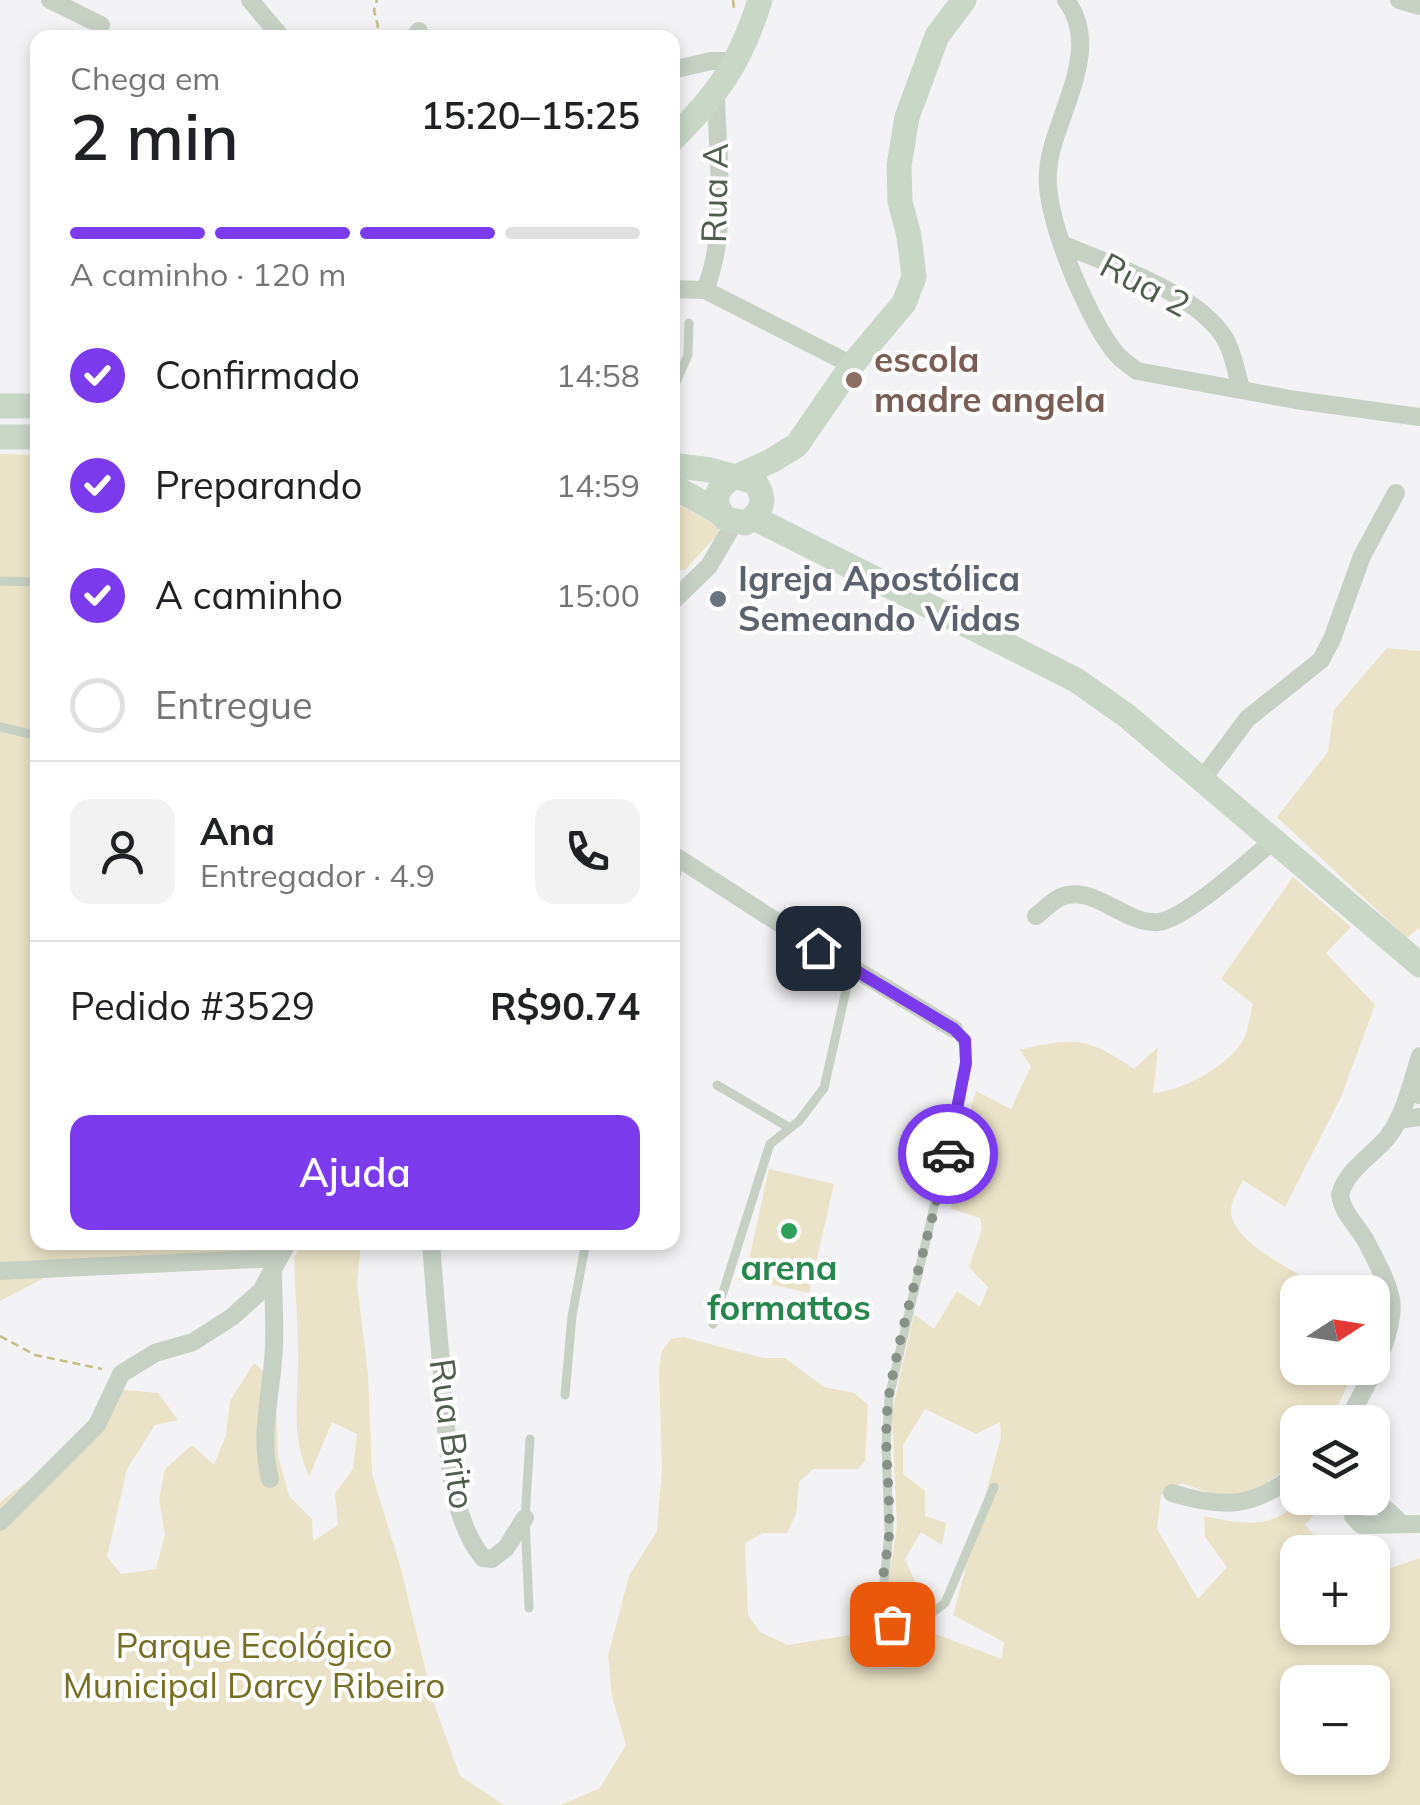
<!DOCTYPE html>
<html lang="pt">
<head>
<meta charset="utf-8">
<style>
	body { margin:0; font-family:Mulish,sans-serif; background:#f2f2f2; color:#202124; height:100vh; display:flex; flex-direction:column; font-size:38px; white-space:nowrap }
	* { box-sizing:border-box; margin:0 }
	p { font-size:32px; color:#757577 }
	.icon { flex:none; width:55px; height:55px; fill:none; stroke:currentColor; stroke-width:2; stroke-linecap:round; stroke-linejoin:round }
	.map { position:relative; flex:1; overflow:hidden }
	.side { position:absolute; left:30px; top:30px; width:650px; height:1220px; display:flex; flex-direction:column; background:#fff; border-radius:20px; box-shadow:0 5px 15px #0003 }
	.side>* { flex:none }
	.needle { width:65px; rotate:78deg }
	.buttons { position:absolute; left:1280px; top:1275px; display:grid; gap:20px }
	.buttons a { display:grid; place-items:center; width:110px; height:110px; border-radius:20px; background:#fff; box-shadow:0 5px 15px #0003; font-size:50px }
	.pin { position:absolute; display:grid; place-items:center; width:85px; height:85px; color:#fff; margin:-42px; border-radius:20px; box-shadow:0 5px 15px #0006 }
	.courier { position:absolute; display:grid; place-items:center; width:100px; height:100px; margin:-50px; border:8px solid #7c3aed; border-radius:50%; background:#fff; color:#222; box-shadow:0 2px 12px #0007 }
	.overview em { font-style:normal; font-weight:600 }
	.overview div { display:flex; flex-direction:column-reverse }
	.overview { display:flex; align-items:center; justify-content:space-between; height:170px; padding:0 40px }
	h1 { font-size:65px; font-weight:600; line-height:75px }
	.bar { display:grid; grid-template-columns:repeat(4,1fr); gap:15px 10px; align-content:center; height:120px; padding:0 40px }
	.bar i { height:12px; border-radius:8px; background:#e0e0e0 }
	.bar .current { background:#7c3aed }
	.bar p { grid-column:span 4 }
	.line { display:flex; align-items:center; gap:25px; padding:0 40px; border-top:2px solid #e0e0e0 }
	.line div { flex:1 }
	.round { display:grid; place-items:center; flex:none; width:105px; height:105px; border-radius:20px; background:#f2f2f2 }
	ol { padding:0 40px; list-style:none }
	li { display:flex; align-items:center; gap:30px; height:110px }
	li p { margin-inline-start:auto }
	li .icon { padding:10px; border-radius:50%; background:#7c3aed; color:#fff; stroke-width:4 }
	li:last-child { color:#757577 }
	li i { width:55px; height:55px; border:5px solid #e0e0e0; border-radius:50% }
	.cta { display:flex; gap:20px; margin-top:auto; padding:20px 40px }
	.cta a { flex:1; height:115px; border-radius:20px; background:#7c3aed; color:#fff; font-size:40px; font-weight:600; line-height:115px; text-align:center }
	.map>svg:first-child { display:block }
	.green { fill:#ebe3c7; fill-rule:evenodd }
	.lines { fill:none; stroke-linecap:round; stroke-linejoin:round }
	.path { stroke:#c4be83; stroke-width:2.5; stroke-dasharray:8 5; stroke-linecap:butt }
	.lane { stroke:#c6d1c4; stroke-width:9 }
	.street { stroke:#c6d1c4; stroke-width:18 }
	.secondary { stroke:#c9d7c7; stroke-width:25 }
	.done { stroke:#889187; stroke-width:10; stroke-dasharray:0 18 }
	.route { stroke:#7c3aed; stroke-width:12 }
	.education-dot { fill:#8d6e63; stroke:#fff; stroke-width:4 }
	.worship-dot { fill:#6b7280; stroke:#fff; stroke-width:4 }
	.leisure-dot { fill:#2e9e5b; stroke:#fff; stroke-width:4 }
	.labels { text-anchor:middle; stroke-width:8; stroke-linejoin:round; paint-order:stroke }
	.street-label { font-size:35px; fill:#4e5d4c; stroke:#fff }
	.education-label { font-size:35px; font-weight:bold; fill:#785e54; stroke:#fff; text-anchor:start }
	.worship-label { font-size:35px; font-weight:bold; fill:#5b616d; stroke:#fff; text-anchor:start }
	.leisure-label { font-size:35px; font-weight:bold; fill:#27864d; stroke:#fff }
	.park-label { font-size:35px; fill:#766e24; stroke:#fff }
</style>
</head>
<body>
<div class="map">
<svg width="1420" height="1805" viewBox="0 0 1420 1805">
	<rect width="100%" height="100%" fill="#f3f2f4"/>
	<!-- green -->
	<g class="green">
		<path d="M0 454 38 455V1242L281 1243 273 1258 52 1274 0 1301Z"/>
		<path d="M673 502 719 526 718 534 685 570H678L673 577Z"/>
		<path d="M1387 648 1420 651V927L1407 938 1277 817 1328 752 1334 710Z"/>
		<path d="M1293 877 1351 927 1326 953 1375 1005 1341 1097 1285 1207 1243 1180C1239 1188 1231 1201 1231 1210 1229 1243 1307 1278 1332 1292H1298V1368H1356L1339 1403 1324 1422H1298L1297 1455 1288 1467 1239 1504 1182 1483 1161 1495 1157 1529 1198 1599 1227 1567 1205 1537 1204 1516C1241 1524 1274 1531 1301 1498H1329L1305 1525 1326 1548 1340 1552H1298V1628H1372L1373 1562 1391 1568 1420 1558V1805H561L600 1788 626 1745 612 1696 608 1656 629 1576 657 1531 662 1469 659 1369 662 1351 671 1339 683 1337 763 1358H785L824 1387 854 1393 868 1405 865 1461 858 1469H813L799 1482 796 1514 787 1533H763L745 1543 748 1615 760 1632 788 1645 857 1634 930 1632 1002 1659 1004 1642 953 1615 1001 1437 1000 1422 976 1434 925 1409 903 1445V1474L925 1491V1516L946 1523 942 1545 921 1532 905 1559 917 1586 931 1602 920 1613 899 1615 885 1602 897 1527 892 1413 914 1314 934 1329 957 1291 980 1307 988 1287 969 1267 982 1229 980 1218 951 1209 965 1127 976 1091 1011 1109 1031 1066 1020 1050C1074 1037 1087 1037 1134 1069L1158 1047 1153 1093C1182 1091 1225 1068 1242 1042 1248 1033 1250 1015 1253 1004L1221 979ZM1298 1682H1372V1758H1298Z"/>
		<path d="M769 1169 834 1184 809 1293 745 1278Z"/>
		<path d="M303 1243H361L357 1285 368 1374 372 1474 401 1569 433 1701 460 1776 504 1805H0V1502L56 1460 115 1389 158 1393 178 1420 155 1425 127 1469 107 1557 121 1574 156 1569 165 1535 159 1499 165 1469 192 1445 214 1465 226 1435 230 1401 254 1363 275 1381 278 1455 289 1496 312 1519 313 1541 338 1525 335 1494 353 1469 357 1434 332 1422 309 1477C292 1437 297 1411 298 1369 299 1332 295 1295 294 1258Z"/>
	</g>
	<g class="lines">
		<!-- path -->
		<g class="path">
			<path d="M733 0 734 9"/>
			<path d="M373 38 371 36 378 26 374 10 377 0"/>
			<path d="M0 1336 35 1355 102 1369"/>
		</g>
		<!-- lane -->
		<g class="lane">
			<path d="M672 391 688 355 689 323"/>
			<path d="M0 581 38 582"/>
			<path d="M0 727 38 736"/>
			<path d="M672 892 680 859"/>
			<path d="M954 1029 967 1049 960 1097 889 1397 886 1446 889 1532 882 1603 886 1618 892 1624 899 1627 920 1622 945 1603 994 1487"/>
			<path d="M717 1085 790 1128"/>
			<path d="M713 1324 770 1144 799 1121 824 1088 851 968"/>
			<path d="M565 1395 572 1316 586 1242"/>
			<path d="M529 1608 525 1518 530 1439"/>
		</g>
		<!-- street -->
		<g class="street">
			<path d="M50 0 101 25"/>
			<path d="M250 0 282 38"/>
			<path d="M1066 0C1105 51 1052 118 1048 171 1044 216 1086 315 1114 351 1120 359 1129 365 1137 371L1296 400 1420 417"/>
			<path d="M1399 0 1420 6"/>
			<path d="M414 38 419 31"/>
			<path d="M672 70 711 61H736"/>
			<path d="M1064 245C1111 265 1195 292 1224 337 1233 351 1236 372 1241 388"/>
			<path d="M672 289 705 290C729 231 717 157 716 95"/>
			<path d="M705 290 852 365"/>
			<path d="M672 602 709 566 734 523"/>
			<path d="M1201 781 1247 719 1321 660 1332 639 1362 556 1396 493"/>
			<path d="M672 854 785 927 954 1029"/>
			<path d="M1036 916C1044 910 1052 901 1061 897 1093 883 1125 925 1158 922 1186 919 1248 861 1272 842"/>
			<path d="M1419 1095 1410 1089 1420 1056"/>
			<path d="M1398 1120 1420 1117"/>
			<path d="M431 1242C434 1286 438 1329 442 1373 447 1429 446 1513 483 1558L492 1559 506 1548 525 1518"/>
			<path d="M0 1271 279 1258"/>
			<path d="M1346 1422C1363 1394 1397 1331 1391 1299 1387 1279 1375 1259 1366 1241 1357 1225 1342 1213 1340 1194 1348 1169 1369 1158 1386 1139 1398 1125 1404 1107 1410 1089"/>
			<path d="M270 1479C258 1433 273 1390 274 1344 275 1321 273 1296 273 1272"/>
			<path d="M1172 1493C1224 1509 1253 1508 1298 1473"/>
			<path d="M0 1522 97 1425 121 1374 155 1353 193 1342 232 1317 261 1291 288 1242"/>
			<path d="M1401 1523 1380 1504 1365 1500 1351 1506 1353 1516 1361 1525 1420 1524"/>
		</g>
		<!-- secondary -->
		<g class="secondary">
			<path d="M672 140C718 94 740 64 760 0"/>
			<path d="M0 406H38"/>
			<path d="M0 437H38"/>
			<path d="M672 465 710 470 755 482C767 499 763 513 745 523L726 519C711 504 715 487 734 477"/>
			<path d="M736 477 771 461 797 445 852 365 904 303 914 277 909 236 900 201 899 166 907 117 937 36 964 0"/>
			<path d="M672 486 719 512"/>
			<path d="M754 518 1076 680 1127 716 1420 965"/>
		</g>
	</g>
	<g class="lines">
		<!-- done -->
		<path class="done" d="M892 1624C872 1603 888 1561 889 1534 891 1488 882 1441 889 1395 903 1314 930 1235 948 1154"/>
		<!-- route -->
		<path class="route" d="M818 948 954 1029 965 1040 966 1063 948 1154"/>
	</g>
	<!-- markers -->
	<circle class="education-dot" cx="854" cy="380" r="10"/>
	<circle class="worship-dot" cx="718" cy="599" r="10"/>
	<circle class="leisure-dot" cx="789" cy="1231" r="10"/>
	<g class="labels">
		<!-- street labels -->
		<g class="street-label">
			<text transform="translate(715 193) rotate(-89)" y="12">Rua A</text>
			<text transform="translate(1145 285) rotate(28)" y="12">Rua 2</text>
			<text transform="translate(452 1434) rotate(82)" y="12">Rua Brito</text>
		</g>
		<!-- education labels -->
		<g class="education-label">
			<text x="874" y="372">escola<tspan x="874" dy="40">madre angela</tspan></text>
		</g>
		<!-- worship labels -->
		<g class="worship-label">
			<text x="738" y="591">Igreja Apostólica<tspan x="738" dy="40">Semeando Vidas</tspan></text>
		</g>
		<!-- leisure labels -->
		<g class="leisure-label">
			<text x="789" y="1280">arena<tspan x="789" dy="40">formattos</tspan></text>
		</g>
		<!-- park labels -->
		<g class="park-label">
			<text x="254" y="1658">Parque Ecológico<tspan x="254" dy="40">Municipal Darcy Ribeiro</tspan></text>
		</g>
	</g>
</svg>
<div class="buttons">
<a><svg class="needle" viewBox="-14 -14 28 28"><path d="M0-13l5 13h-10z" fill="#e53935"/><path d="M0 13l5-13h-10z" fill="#757577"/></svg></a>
<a><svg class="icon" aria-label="layers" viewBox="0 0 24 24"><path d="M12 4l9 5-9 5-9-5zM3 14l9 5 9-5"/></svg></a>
<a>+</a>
<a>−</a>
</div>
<div class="pin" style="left:892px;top:1624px;background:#ea580c"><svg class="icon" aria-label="bag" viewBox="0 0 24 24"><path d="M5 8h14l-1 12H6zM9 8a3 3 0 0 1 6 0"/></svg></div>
<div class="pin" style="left:818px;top:948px;background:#1f2937"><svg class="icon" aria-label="home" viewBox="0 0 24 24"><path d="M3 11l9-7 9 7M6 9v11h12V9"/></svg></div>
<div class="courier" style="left:948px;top:1154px"><svg class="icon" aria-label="car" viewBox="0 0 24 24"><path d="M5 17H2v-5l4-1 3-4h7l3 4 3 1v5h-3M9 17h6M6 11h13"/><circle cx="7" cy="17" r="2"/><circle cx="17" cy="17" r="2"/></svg></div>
<section class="side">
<div class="overview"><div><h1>2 min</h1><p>Chega em</p></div><em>15:20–15:25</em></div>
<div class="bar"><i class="current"></i><i class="current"></i><i class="current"></i><i></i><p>A caminho · 120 m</p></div>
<ol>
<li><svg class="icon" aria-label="check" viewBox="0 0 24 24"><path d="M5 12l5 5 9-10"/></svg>Confirmado<p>14:58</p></li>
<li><svg class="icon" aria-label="check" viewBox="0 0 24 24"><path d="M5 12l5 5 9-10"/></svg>Preparando<p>14:59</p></li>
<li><svg class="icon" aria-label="check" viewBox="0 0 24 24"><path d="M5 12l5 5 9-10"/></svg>A caminho<p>15:00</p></li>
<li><i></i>Entregue</li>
</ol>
<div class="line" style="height:180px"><a class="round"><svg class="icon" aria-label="person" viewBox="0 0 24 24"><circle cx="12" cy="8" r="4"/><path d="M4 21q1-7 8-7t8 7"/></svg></a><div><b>Ana</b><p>Entregador · 4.9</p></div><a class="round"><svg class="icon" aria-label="phone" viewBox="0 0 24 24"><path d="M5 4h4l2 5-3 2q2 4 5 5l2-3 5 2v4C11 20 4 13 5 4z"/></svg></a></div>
<div class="line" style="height:130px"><div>Pedido #3529</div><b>R$90.74</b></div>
<div class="cta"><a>Ajuda</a></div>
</section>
</div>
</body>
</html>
